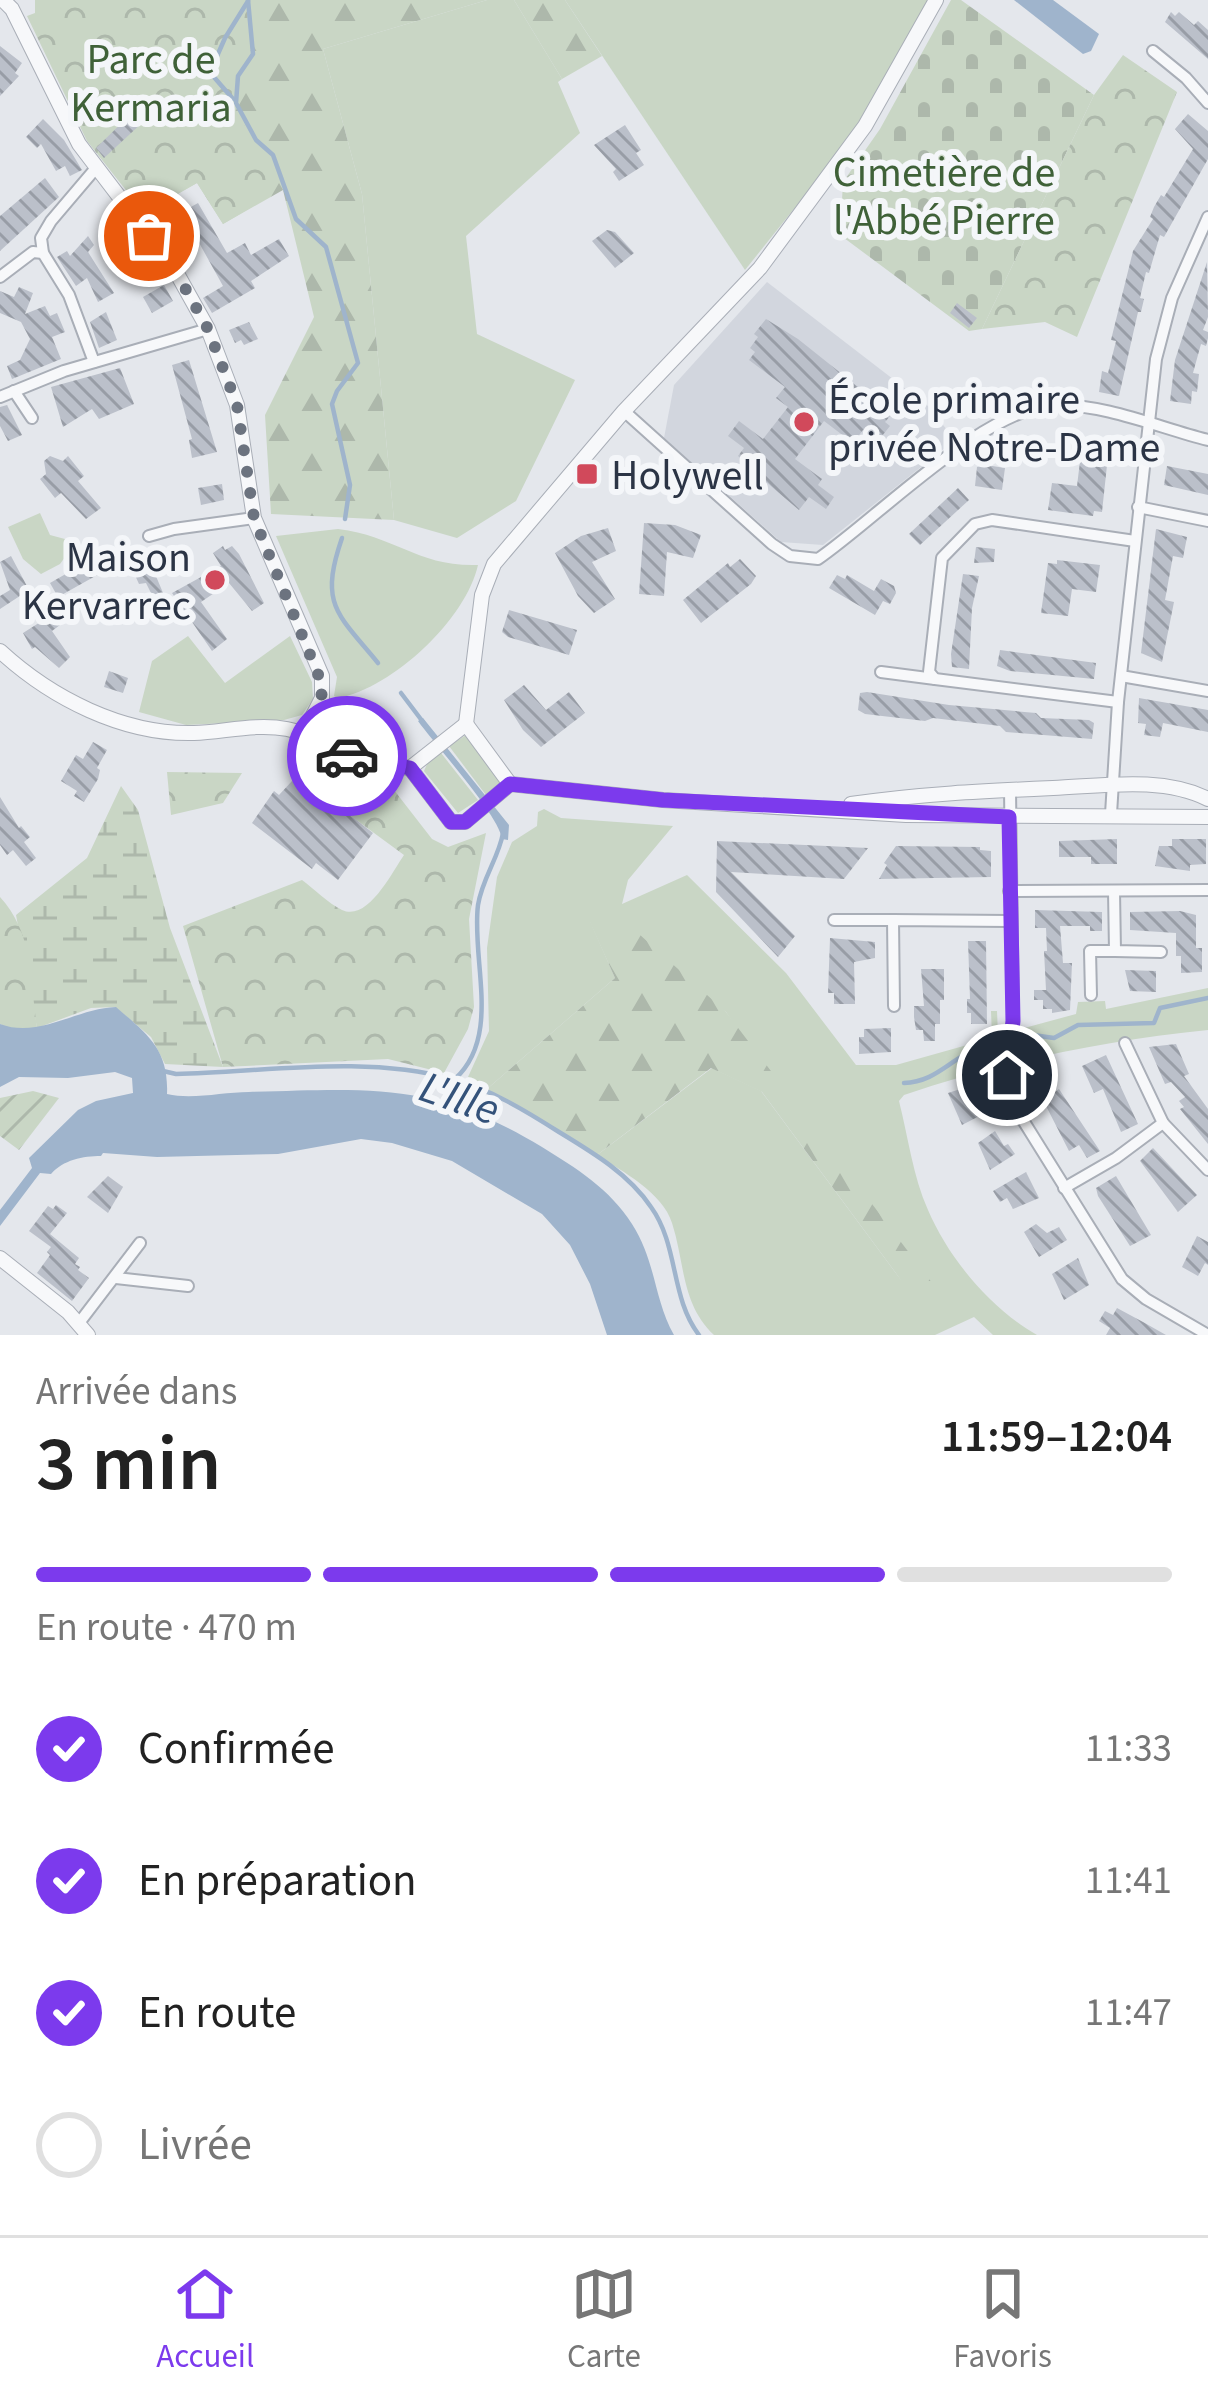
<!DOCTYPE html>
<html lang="fr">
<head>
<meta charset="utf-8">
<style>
	body { margin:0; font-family:"Source Sans 3",sans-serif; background:#f2f2f2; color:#222; height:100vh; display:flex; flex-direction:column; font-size:45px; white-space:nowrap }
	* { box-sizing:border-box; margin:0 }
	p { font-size:39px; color:#767676 }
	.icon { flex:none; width:66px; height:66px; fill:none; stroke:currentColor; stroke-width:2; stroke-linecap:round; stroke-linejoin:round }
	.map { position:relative; height:1335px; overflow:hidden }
	.panel { display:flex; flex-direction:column; background:#fff; flex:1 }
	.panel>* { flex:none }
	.pin { position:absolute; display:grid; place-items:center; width:102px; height:102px; color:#fff; margin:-51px; border:6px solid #fff; border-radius:50%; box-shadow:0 3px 12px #0007 }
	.courier { position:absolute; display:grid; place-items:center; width:120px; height:120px; margin:-60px; border:9px solid #7c3aed; border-radius:50%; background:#fff; color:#222; box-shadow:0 3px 15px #0007 }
	.summary em { font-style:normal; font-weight:600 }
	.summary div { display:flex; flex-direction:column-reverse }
	.summary { display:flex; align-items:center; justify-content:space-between; height:204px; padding:0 36px }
	h1 { font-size:78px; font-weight:600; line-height:90px }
	.bar { display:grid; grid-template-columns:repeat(4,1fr); gap:18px 12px; align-content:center; height:144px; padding:0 36px }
	.bar i { height:15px; border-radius:9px; background:#e0e0e0 }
	.bar .on { background:#7c3aed }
	.bar p { grid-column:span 4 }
	ol { padding:0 36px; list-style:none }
	li { display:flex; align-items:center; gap:36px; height:132px }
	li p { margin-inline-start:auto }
	li .icon { padding:12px; border-radius:50%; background:#7c3aed; color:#fff; stroke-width:4 }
	li:last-child { color:#767676 }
	li i { width:66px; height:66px; border:6px solid #e0e0e0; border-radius:50% }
	.tab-bar { display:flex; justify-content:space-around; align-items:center; height:168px; border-top:3px solid #e0e0e0; background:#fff; font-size:33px; color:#767676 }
	.tab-bar a { display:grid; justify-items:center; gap:6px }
	.tab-bar .on { color:#7c3aed }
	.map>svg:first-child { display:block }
	.built { fill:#d2d6de }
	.grass { fill:#c9d6c5 }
	.forest { fill:url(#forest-firs) }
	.wetland { fill:url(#wetland-marsh) }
	.cemetery { fill:url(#cemetery-stones) }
	.park { fill:url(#park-crowns) }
	.garden { fill:url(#garden-furrows) }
	.water { fill:#9fb4cc }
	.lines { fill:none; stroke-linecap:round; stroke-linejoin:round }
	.stream { stroke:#9fb4cc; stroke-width:4.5 }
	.building { fill:url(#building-back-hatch) }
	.minor-casing { stroke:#a9aeb7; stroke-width:14 }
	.tertiary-casing { stroke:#a9aeb7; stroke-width:16 }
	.minor { stroke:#f7f8fa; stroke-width:10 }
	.tertiary { stroke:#f7f8fa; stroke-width:14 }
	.done { stroke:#6c737f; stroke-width:12; stroke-dasharray:0 21.6 }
	.route { stroke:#7c3aed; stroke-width:15 }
	.poi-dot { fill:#d1495b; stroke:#f4f6f9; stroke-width:4.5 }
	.labels { text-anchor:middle; stroke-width:12; stroke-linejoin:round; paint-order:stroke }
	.park-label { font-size:42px; fill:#3f6138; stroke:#f4f6f9 }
	.poi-label { font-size:42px; fill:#2b3445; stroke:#f4f6f9; text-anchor:start }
	.water-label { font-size:45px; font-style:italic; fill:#34527a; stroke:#f4f6f9 }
</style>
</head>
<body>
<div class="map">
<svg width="1208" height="1335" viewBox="0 0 1208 1335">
	<defs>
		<pattern id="forest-firs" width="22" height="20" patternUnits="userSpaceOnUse" patternTransform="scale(3)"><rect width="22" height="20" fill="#c9d6c5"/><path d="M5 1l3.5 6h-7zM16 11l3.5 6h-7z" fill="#adb8ab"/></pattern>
		<pattern id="wetland-marsh" width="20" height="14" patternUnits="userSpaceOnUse" patternTransform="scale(3)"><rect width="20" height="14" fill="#c9d6c5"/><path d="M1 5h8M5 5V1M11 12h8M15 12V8" fill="none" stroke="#adb8ab"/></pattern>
		<pattern id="cemetery-stones" width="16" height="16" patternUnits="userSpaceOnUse" patternTransform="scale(3)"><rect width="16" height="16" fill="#c9d6c5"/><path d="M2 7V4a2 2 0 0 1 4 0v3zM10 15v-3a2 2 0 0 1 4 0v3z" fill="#adb8ab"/></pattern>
		<pattern id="park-crowns" width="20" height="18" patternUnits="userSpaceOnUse" patternTransform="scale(3)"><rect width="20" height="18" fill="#c9d6c5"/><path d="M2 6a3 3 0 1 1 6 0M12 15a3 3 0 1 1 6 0" fill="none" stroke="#adb8ab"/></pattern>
		<pattern id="garden-furrows" width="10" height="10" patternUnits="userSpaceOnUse" patternTransform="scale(3)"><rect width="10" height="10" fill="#c9d6c5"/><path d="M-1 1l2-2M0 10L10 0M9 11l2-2" fill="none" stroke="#adb8ab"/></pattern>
		<pattern id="building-back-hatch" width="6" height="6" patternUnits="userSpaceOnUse" patternTransform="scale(3)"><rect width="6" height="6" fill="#bbc0ca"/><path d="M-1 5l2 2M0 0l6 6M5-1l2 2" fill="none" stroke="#989da6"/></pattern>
	</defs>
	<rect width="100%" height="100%" fill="#e4e7ec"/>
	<!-- built -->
	<path class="built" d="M767 282 928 406 955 440 823 545 781 542 664 438 674 385Z"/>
	<!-- grass -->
	<g class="grass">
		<path d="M487 0H514L562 79 558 82 580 133 466 236 477 334 575 380 516 501 457 538 394 520 362 194 323 49Z"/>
		<path d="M565 0H928L846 144 745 270Z"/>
		<path d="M40 513 50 535 76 542 60 564 41 574 23 559 8 527Z"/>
		<path d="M338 529C396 536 418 567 478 565 466 619 393 688 338 698L334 696 337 677 276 536Z"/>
		<path d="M188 636 225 683 290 636 312 682 313 699 302 715 284 720 186 725 139 712 152 661Z"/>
		<path d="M327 704 340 708 355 736 370 753 333 739 323 721Z"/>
		<path d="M466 735 501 778V783L486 795 449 746Z"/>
		<path d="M441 753 478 800 458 813 424 771 428 762Z"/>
		<path d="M544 809 561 818 673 826 628 880 622 904 687 875 786 973 856 1065H896L992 1038 991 1011H997L998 1035 1076 1014 1078 1002 1105 1001 1106 1009 1208 988V1030C1101 1041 1006 1061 904 1095L899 1101C908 1136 913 1177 928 1210 949 1259 991 1309 1037 1335H993L974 1317 935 1335H714C681 1304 685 1263 672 1223 663 1193 622 1171 597 1155L712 1068 761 1091 901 1280 726 1012 590 921 615 978 487 1089 468 1077 489 1031 487 948 497 877 512 842 537 826 538 812Z"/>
	</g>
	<!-- forest -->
	<g class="forest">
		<path d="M228 0H487L323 49 362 194 394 520 271 514 265 415 314 317 283 190 223 224 197 183 144 213Z"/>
		<path d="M514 0H565L602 56 562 79Z"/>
		<path d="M589 920 639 934 726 1012 942 1296 941 1314 901 1280 762 1092 711 1068 597 1155 487 1089 615 978Z"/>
	</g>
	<!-- wetland -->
	<path class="wetland" d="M121 786 138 810 170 928 223 1067 165 1064 151 1037 115 1007 91 1008 37 1028 16 915 87 858Z"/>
	<!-- cemetery -->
	<path class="cemetery" d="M951 0H961L1094 95 982 329 969 331 832 229 841 218 843 182 880 129Z"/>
	<!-- park -->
	<g class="park">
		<path d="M35 0H246L251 50 231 87 235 114 271 159 279 176 272 179V195L223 224 197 183 144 213 87 141 27 16 35 13Z"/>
		<path d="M1123 55 1177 92 1077 337 1045 322 982 329 1094 95Z"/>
		<path d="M345 770 387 781 432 839 448 847 486 833 469 919 474 1007 468 1029 444 1073 388 1059 223 1067 183 926 302 880C314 889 328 903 342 910 368 922 392 872 404 855L325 797Z"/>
		<path d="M167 772 242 773 223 803 171 815Z"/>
		<path d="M0 897C34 934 30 981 37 1028L12 1029 0 1024Z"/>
	</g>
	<!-- garden -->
	<path class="garden" d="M33 1091 59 1098 19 1150 0 1136V1098Z"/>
	<!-- water -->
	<g class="water">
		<path d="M1014 0H1053L1099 34 1091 51 1083 54Z"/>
		<path d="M423 718 509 825 508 840 502 839C499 815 436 746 418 721Z"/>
		<path d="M116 1007C147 1034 169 1049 167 1094 192 1100 223 1092 249 1092 371 1089 433 1081 542 1147 576 1168 610 1189 632 1224 656 1261 654 1300 674 1335H607L590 1284 570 1245 542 1214 452 1161 392 1143 361 1139 278 1154 157 1157 103 1153 101 1156C83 1156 63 1160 51 1174L40 1173 0 1226V1210L32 1168 29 1158 78 1110 96 1101 133 1093 132 1078 115 1072 68 1078 19 1077 0 1087V1024C39 1039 77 1008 116 1007Z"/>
	</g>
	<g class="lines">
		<!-- stream -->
		<g class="stream">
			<path d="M248 0 253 54 238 76 236 103 256 140 273 155 296 219 326 247 358 363 337 391 332 404 350 485 345 519"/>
			<path d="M233 99 213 76 214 63 225 38 248 1"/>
			<path d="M342 538C319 605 337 613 378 663"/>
			<path d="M401 693 423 722"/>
			<path d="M1033 1035 1054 1038 1078 1025 1154 1023 1160 1008 1208 998"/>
			<path d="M163 1071 176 1074C266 1072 363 1055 452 1079 490 1089 526 1111 559 1132 592 1152 629 1174 651 1207 679 1246 670 1297 699 1335"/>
			<path d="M455 1079C502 1036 471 960 478 905 482 879 499 857 503 833"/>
			<path d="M904 1083C938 1082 951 1056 982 1048"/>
		</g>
	</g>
	<!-- building -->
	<g class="building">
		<path d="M1171 12 1175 16 1179 12 1194 25 1198 21 1208 30V59L1165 22Z"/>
		<path d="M0 46 22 63 15 73 19 76 0 96Z"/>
		<path d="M133 112 143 122 104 158 96 148Z"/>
		<path d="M1188 114 1208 131V159L1164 237 1160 235 1149 273 1146 272 1140 298 1144 299 1141 312H1138L1119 396 1099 392 1102 371 1108 373 1116 341 1111 340 1133 251 1153 219 1150 217 1154 207 1161 195 1164 197 1193 149 1175 129Z"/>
		<path d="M43 119 64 140 82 170 70 176 65 166 56 171 41 144 37 148 26 137Z"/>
		<path d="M625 125 641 150 636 153 644 165 619 181 613 172 616 169 594 145Z"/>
		<path d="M45 178 59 197 0 251V216Z"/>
		<path d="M166 201 173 213 154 224 145 212Z"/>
		<path d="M198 203 227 253 245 243 251 255 279 239 289 256 251 281 255 288 212 313 203 298 223 286 182 212Z"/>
		<path d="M607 230 615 232 634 253 615 268 592 241Z"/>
		<path d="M88 236 94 245 88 252 114 293 98 302 87 278 76 286 57 257 67 251 70 256Z"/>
		<path d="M1207 262 1208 317 1203 330 1208 332V338L1206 346 1201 344 1193 373 1199 374 1197 392 1192 391 1191 404 1170 401 1175 360Z"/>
		<path d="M164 285 173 301 152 313 143 297Z"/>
		<path d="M19 287 33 293 25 314 45 306 50 316 57 313 65 332 52 337 61 359 12 379 7 366 20 360 30 339 21 322 0 313V291L14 297Z"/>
		<path d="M957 303 977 318 969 328 950 313Z"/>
		<path d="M106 312 117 340 99 348 90 322Z"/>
		<path d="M766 319 798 339 892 414 885 422 890 426 878 441 863 430 853 443 824 421 795 459 822 479 818 485 834 497 826 509 809 497 799 510 745 464 746 462 738 456 744 448 728 436 739 421 763 439 788 407 776 398 785 387 749 360 755 352 750 348 758 337 754 334Z"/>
		<path d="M249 322 258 339 244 345 241 340 235 343 229 330Z"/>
		<path d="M189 360 217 452 192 458 189 440 192 439 172 365Z"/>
		<path d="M120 368 134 404 99 419 92 409 63 427 51 387Z"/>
		<path d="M7 405 22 435 8 441 0 426V407Z"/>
		<path d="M1088 452 1108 456 1102 512 1094 511 1093 516 1048 510 1052 483 1077 486 1081 453Z"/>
		<path d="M50 456 63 461 68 456 84 476 78 481 101 508 86 519 61 493 55 498 40 479 46 474 44 461Z"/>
		<path d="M986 465 1005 468 1002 490 975 486 977 467Z"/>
		<path d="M1167 466 1208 474V495L1164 485Z"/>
		<path d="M222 484 224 500 201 505 198 488Z"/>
		<path d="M958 488 969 500 920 545 909 534Z"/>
		<path d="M644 523 675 525 701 535 693 558 667 552 664 596 639 594Z"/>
		<path d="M608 528 616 551 592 562 615 599 594 613 578 596 555 553 581 536Z"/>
		<path d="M1156 529 1187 537 1183 558 1173 556 1165 600 1174 602 1162 662 1141 653Z"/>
		<path d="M223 546 225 550 232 546 239 554 264 603 252 611 229 583 201 602 227 639 212 651 172 593 221 566 213 553Z"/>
		<path d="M976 547 995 549 994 562 974 563Z"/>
		<path d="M145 550 166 600 157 605 146 583 139 584 128 560Z"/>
		<path d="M11 556 29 590 0 609V596L10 590 0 562Z"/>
		<path d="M740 559 756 576 751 584 701 623 683 600 728 563 730 567Z"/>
		<path d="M90 560 99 574 58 597 50 583Z"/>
		<path d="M1057 560 1100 565 1096 592 1072 589 1068 616 1041 613 1048 563 1057 564Z"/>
		<path d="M963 574 979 576 972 608 969 669 952 667 951 654Z"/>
		<path d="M837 575 845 579 847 575 874 591 881 579 894 586 896 593 890 604 883 601 875 615 829 588Z"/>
		<path d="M509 610 577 630 569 655 508 637 502 632Z"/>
		<path d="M53 614 60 625 52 631 70 657 59 668 35 647 32 649 23 633Z"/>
		<path d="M1000 650 1096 663 1094 679 1010 671 997 666Z"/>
		<path d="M109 671 128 678 123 693 104 687Z"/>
		<path d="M524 685 546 710 569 692 585 713 541 747 523 730 504 700Z"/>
		<path d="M867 692 949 705 1036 713 1041 718 1089 720 1094 723 1092 739 1019 733 1006 732 1000 726 933 718 925 721 865 714 858 710 860 693Z"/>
		<path d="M1139 698 1208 710V732L1163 723 1160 737 1144 735 1146 724 1138 723Z"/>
		<path d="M93 742 107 750 97 768 100 770 98 779 84 802 74 796 77 791 61 781 76 755 83 759Z"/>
		<path d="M292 781 314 797 318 791 339 807 345 799 357 808 351 816 373 833 338 880 316 863 312 869 252 823 274 791 279 795Z"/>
		<path d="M0 797 19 828 21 826 30 837 24 842 36 858 26 866 13 850 7 855 0 845Z"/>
		<path d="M1117 839V864H1091V857H1059V841Z"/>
		<path d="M1172 839H1206V864L1190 865V871L1155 866 1159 846H1172Z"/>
		<path d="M717 841 827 846 868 848 844 879 731 872 795 936 778 957 716 892Z"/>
		<path d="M896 846 980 847V850L991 851V877L879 879 887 865 884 863Z"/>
		<path d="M1035 910 1102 912V931H1090V926H1060L1063 963H1072L1070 1010 1052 1013V1009H1043V1000H1034V990H1046L1044 951H1047L1046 928H1035Z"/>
		<path d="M1180 911 1196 915V948H1202V972L1181 973V956H1176V933L1130 930V912Z"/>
		<path d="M830 938 875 942V958L854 962 855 1004H834V993H828Z"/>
		<path d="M968 941H986L987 1024H971V1013H967V999H970Z"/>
		<path d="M921 969H944V1000H940V1024H935V1041H924L923 1030H916L914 1017V1006H924Z"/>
		<path d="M1125 970 1156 971V992L1130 991Z"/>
		<path d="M891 1028V1052L859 1054V1037H864V1029Z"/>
		<path d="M1176 1044 1189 1074 1184 1076 1208 1109V1144L1180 1109 1184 1107 1179 1101 1185 1097 1171 1082 1165 1084 1149 1047Z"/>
		<path d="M1106 1055 1138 1124 1121 1132 1103 1089 1094 1093 1082 1066Z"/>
		<path d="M982 1082 986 1095 983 1096 991 1110 962 1125 948 1093Z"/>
		<path d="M1059 1089 1100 1151 1087 1158 1079 1145 1069 1151 1043 1100Z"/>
		<path d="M995 1131 1004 1146 1008 1144 1015 1154 990 1170 978 1143Z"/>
		<path d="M1153 1148 1197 1195 1178 1212 1140 1161Z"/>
		<path d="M1026 1172 1039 1198 1013 1209 1007 1198 1000 1202 993 1191Z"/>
		<path d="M108 1176 123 1187 108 1213 87 1197Z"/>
		<path d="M1116 1176 1151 1235 1130 1246 1098 1196 1096 1188Z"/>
		<path d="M56 1205 67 1213 50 1234 79 1258 75 1264 80 1267 78 1270 89 1278 72 1301 37 1273 50 1255 47 1252 51 1247 29 1231 48 1206 53 1209Z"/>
		<path d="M1036 1224 1047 1233 1059 1227 1067 1240 1039 1257 1024 1232Z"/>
		<path d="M1197 1236 1208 1242V1265L1205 1263 1198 1276 1182 1267Z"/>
		<path d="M1078 1258 1089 1285 1064 1300 1052 1274Z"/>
		<path d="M1117 1308 1143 1322 1166 1335H1106L1110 1328 1099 1321 1105 1311 1113 1315Z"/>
	</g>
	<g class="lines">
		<!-- minor casing -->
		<g class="minor-casing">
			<g id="minor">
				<path d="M1153 51 1186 78 1208 103"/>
				<path d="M0 277 33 252 43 253"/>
				<path d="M94 362 69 295 43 253 41 238 51 221 96 168"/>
				<path d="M14 391 32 418"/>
				<path d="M0 397 64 371 208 329"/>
				<path d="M624 411 772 544 790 556 818 559C879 517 985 407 1055 405 1105 404 1160 428 1208 440"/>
				<path d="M1138 507 1208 521"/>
				<path d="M149 536 174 529 254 518"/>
				<path d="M881 672 935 679"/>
				<path d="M1121 676 1208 691"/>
				<path d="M1118 702 935 679 929 672 942 558 975 524 992 520 1135 541"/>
				<path d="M1010 790 1013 1021 1007 1082 1016 1109 1122 1279 1146 1299 1208 1335"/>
				<path d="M1111 814 1118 702 1156 359 1172 298 1208 217"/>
				<path d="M1009 891 1208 890"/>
				<path d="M1114 891 1115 951 1161 952"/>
				<path d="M834 920H893"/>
				<path d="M1091 995 1090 951H1115"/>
				<path d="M894 1006 893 920 1009 921"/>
				<path d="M1163 1123 1208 1170"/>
				<path d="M1064 1188 1116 1158 1163 1123 1125 1043"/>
				<path d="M116 1278 188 1286"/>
				<path d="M79 1323 140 1243"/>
			</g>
		</g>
		<!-- tertiary casing -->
		<g class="tertiary-casing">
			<g id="tertiary">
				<path d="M3 0 12 9 79 144 175 270 208 329 237 405 254 518 322 676V698L304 733"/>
				<path d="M0 651C51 698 123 735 194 733 224 732 256 723 287 729 309 733 326 746 346 755 364 764 390 766 410 768"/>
				<path d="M466 724 482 595 494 564 624 411 760 268 865 126 936 0"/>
				<path d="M466 724 510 784"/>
				<path d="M410 768 451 822H465L510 784"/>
				<path d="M410 768 466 724"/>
				<path d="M510 784 663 800 906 815 1208 817"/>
				<path d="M851 804C918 794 985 791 1053 788 1103 786 1162 776 1208 799"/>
				<path d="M0 1258 68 1312 88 1335"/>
			</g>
		</g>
		<!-- minor -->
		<use href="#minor" class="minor"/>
		<!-- tertiary -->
		<use href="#tertiary" class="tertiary"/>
	</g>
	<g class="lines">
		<!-- done -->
		<path class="done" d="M149 236 175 270 208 329 237 405 254 518 324 689 304 733 347 756"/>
		<!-- route -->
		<path class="route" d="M347 756 410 768 451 822H465L510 784 663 800 1009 817 1013 1021 1007 1075"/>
	</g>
	<!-- markers -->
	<g class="poi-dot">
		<circle cx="804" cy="422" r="12"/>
		<rect x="575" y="462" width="24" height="24" rx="6"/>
		<circle cx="215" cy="580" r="12"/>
	</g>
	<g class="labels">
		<!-- park labels -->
		<g class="park-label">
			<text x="151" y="73">Parc de<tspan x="151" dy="48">Kermaria</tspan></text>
			<text x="944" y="186">Cimetière de<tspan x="944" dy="48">l'Abbé Pierre</tspan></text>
		</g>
		<!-- poi labels -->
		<g class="poi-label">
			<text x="828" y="413">École primaire<tspan x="828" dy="48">privée Notre-Dame</tspan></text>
			<text x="611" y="489">Holywell</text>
			<text x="191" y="571" text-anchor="end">Maison<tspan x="191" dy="48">Kervarrec</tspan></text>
		</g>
		<!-- water labels -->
		<g class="water-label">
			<text transform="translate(460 1097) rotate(19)" y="16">L'Ille</text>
		</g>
	</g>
</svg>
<div class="pin" style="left:149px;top:236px;background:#ea580c"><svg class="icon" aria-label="bag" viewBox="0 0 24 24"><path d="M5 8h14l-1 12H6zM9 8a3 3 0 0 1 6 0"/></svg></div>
<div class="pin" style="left:1007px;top:1075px;background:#1f2937"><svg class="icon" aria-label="home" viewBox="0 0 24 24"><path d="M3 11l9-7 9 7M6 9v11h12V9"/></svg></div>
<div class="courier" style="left:347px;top:756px"><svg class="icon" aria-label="car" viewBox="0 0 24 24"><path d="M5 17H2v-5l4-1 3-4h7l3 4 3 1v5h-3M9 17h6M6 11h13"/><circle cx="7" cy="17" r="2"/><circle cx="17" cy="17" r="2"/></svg></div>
</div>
<section class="panel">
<div class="summary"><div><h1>3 min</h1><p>Arrivée dans</p></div><em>11:59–12:04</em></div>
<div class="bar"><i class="on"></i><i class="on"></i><i class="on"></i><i></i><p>En route · 470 m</p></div>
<ol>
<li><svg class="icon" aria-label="check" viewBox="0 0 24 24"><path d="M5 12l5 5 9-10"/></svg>Confirmée<p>11:33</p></li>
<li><svg class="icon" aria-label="check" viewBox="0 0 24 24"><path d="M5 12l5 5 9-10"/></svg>En préparation<p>11:41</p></li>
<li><svg class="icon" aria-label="check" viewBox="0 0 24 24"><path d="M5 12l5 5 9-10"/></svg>En route<p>11:47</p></li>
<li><i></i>Livrée</li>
</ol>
</section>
<nav class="tab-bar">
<a class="on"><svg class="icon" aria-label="home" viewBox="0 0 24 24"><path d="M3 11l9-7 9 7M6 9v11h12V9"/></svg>Accueil</a>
<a><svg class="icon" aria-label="map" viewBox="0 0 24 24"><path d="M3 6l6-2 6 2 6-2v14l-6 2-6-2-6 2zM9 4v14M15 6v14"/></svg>Carte</a>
<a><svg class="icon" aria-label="saved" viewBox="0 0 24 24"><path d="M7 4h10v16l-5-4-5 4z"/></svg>Favoris</a>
</nav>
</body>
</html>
